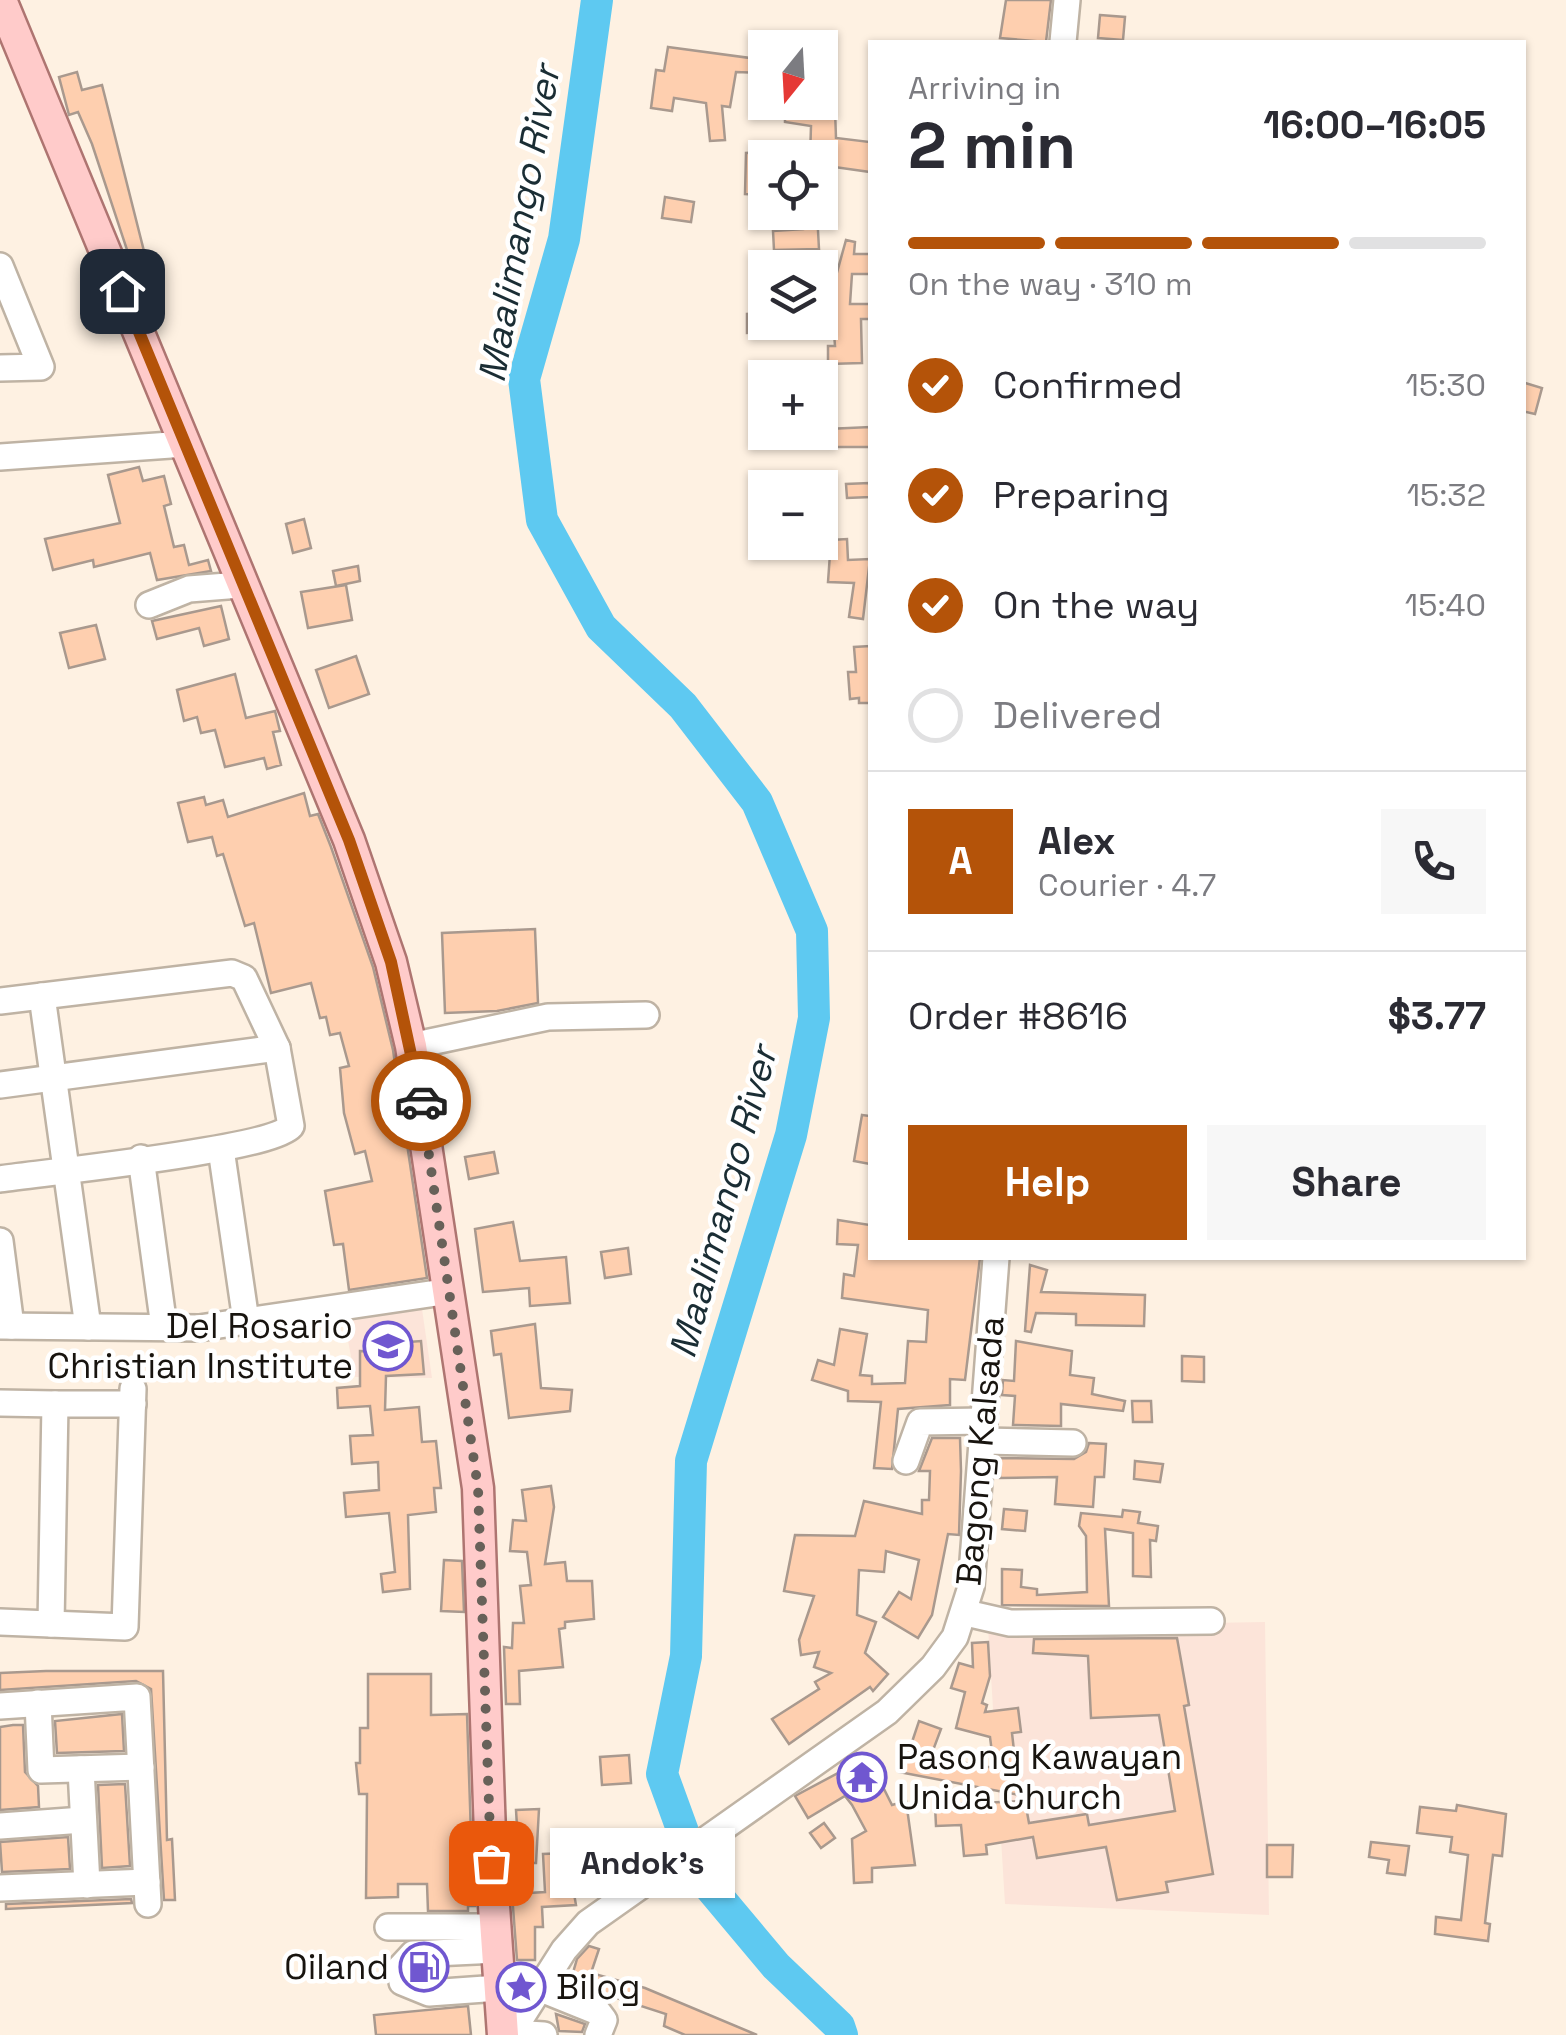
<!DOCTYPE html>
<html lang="en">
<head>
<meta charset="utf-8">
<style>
	body { margin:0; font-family:"Space Grotesk",sans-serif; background:#f7f7f7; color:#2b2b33; height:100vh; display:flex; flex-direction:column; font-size:38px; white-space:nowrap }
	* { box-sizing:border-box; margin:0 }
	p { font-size:32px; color:#7c7c81 }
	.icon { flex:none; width:55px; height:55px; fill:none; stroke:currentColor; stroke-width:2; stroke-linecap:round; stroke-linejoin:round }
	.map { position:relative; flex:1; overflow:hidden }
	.details { position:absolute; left:868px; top:40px; width:658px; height:1220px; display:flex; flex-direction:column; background:#fff; border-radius:0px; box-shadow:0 2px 8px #0004 }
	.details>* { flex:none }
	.needle { width:65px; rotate:198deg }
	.tools { position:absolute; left:748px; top:30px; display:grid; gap:20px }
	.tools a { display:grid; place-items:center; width:90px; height:90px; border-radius:0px; background:#fff; box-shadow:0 2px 8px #0004; font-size:50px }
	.pin { position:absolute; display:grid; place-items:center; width:85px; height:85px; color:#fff; margin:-42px; border-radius:20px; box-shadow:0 5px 15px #0006 }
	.courier { position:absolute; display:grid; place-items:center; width:100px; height:100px; margin:-50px; border:8px solid #b45309; border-radius:50%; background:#fff; color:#222; box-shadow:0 2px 12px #0007 }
	.bubble { position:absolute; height:70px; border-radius:0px; background:#fff; box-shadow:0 2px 8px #0004; font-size:32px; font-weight:700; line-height:70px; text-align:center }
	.headline em { font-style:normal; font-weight:700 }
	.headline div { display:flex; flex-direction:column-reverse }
	.headline { display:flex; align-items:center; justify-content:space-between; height:170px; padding:0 40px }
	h1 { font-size:65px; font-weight:700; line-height:75px }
	.bar { display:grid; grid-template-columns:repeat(4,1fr); gap:15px 10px; align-content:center; height:120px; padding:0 40px }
	.bar i { height:12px; border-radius:8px; background:#e1e1e2 }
	.bar .active { background:#b45309 }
	.bar p { grid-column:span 4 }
	.line { display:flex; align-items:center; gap:25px; padding:0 40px; border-top:2px solid #e1e1e2 }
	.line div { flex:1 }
	.round { display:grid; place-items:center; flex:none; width:105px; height:105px; border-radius:0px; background:#f7f7f7 }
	ol { padding:0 40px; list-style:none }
	li { display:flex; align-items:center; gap:30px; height:110px }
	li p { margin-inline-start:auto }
	li .icon { padding:10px; border-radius:50%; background:#b45309; color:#fff; stroke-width:4 }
	li:last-child { color:#7c7c81 }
	li i { width:55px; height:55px; border:5px solid #e1e1e2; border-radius:50% }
	.button { display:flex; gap:20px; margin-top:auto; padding:20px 40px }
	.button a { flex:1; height:115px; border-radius:0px; background:#b45309; color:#fff; font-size:40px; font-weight:700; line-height:115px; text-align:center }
	.button a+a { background:#f7f7f7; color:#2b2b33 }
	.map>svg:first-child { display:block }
	.education { fill:#fce4d9 }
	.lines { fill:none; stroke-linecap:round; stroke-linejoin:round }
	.river { stroke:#5ec9f1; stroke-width:32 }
	.building { fill:#fecfaf; stroke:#a9998e; stroke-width:2.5 }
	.minor-casing { stroke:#bfb3a4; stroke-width:30 }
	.major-casing { stroke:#ae7571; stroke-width:35 }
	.minor { stroke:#fff; stroke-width:25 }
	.major { stroke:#ffcbca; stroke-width:30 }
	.done { stroke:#686159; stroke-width:10; stroke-dasharray:0 18 }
	.route { stroke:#b45309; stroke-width:12 }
	.labels { text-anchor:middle; stroke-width:9; stroke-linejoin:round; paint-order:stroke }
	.poi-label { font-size:35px; fill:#18140f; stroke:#fff; text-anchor:end }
	.street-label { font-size:35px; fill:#18140f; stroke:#fff }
	.water-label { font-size:38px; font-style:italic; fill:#1a2d34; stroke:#fff }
</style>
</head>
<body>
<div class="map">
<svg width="1566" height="2035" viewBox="0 0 1566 2035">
	<rect width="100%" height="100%" fill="#fef1e2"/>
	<!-- education -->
	<g class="education">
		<path d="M422 1309 432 1378 355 1377 343 1315Z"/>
		<path d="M1265 1622 1269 1915 1005 1904 988 1627Z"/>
	</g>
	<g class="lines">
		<!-- river -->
		<path class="river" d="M597 0 564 239 524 379 542 520 601 627 683 706 757 802 812 931 814 1018 791 1135 691 1461 686 1656 662 1774 698 1873 776 1966 839 2026 842 2035"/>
	</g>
	<!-- building -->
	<g class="building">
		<path d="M1006 0H1051L1046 42 1000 38Z"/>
		<path d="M1100 15 1125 17 1123 40 1098 38Z"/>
		<path d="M668 47 765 60V73L736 72 730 107 722 106 725 140 710 141 706 103 674 98 672 111 651 108 656 70 664 71Z"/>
		<path d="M77 72 82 90 102 85 148 267 134 271 92 144 78 112 69 115 59 77Z"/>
		<path d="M766 102 835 109 836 138 870 142V172L820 165V158H810L811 126 785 122V118H766Z"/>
		<path d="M765 152V195L745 194 746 153Z"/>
		<path d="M665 197 694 202 691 222 662 218Z"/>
		<path d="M802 212H817L819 249 774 250 773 231 803 229Z"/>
		<path d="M846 240 855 242 854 254H870V274H852L850 304H870V319H861L862 363 828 364V346H835L831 294Z"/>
		<path d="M765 313V332L747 333V314Z"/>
		<path d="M1522 382 1542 388 1535 414 1522 411Z"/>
		<path d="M870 427V447H829L827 429Z"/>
		<path d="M139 467 143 481 164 476 171 504 164 506 174 547 184 545 189 565 208 560 211 571 157 580 150 553 94 567 93 560 53 570 45 539 120 523 108 475Z"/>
		<path d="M869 483 870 497 847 498 846 484Z"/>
		<path d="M304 519 311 548 293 553 286 524Z"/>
		<path d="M847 539 848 560 870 559 863 619 849 617 854 583 828 582 831 540Z"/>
		<path d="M358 566 360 581 336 586 333 571Z"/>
		<path d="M346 585 352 620 308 628 301 592Z"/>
		<path d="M221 606 229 639 204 646 199 628 157 639 152 621Z"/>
		<path d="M96 625 105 659 69 668 60 633Z"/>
		<path d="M870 646V703H859V698L850 699 848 672H856L854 647Z"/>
		<path d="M356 656 369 694 329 708 316 670Z"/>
		<path d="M235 674 246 718 275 711 280 731 273 732 281 765 267 769 264 758 225 767 215 730 201 733 197 717 184 721 177 690Z"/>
		<path d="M304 793 310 816 318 814 331 847 373 967 393 1050 427 1278 349 1290 343 1244 334 1245 325 1191 372 1181 365 1151 355 1154 344 1113 340 1068 349 1066 340 1033 330 1035 326 1017 320 1018 311 983 271 993 254 923 245 926 223 854 217 856 212 837 188 842 178 803 204 797 206 805 223 800 228 817Z"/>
		<path d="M535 929 538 1003 497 1011 445 1013 442 933Z"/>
		<path d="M862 1115 870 1116V1164L854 1161Z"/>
		<path d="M494 1152 498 1173 469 1179 465 1157Z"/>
		<path d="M838 1220 870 1225V1258H980L965 1380 950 1379V1405L898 1409 892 1469 874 1468 881 1402 848 1401V1391L812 1380 818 1360 834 1365 840 1329 867 1334 860 1375 872 1376V1384L905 1383 908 1341 926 1342 928 1310 842 1298 844 1274 854 1276 858 1245 837 1244Z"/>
		<path d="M513 1222 520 1261 566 1257 570 1303 530 1306 529 1288 483 1292 475 1229Z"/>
		<path d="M628 1248 631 1274 605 1278 601 1252Z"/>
		<path d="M1030 1265 1047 1270 1041 1292 1145 1295 1144 1326 1076 1325V1314L1036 1313 1031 1332 1025 1331Z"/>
		<path d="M535 1324 541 1388 572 1390 570 1411 509 1418 501 1354 494 1355 491 1331Z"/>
		<path d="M421 1341 424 1374 386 1376 385 1410 419 1407 422 1442 436 1441 441 1488H434L436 1512 408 1515 410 1589 383 1592 381 1574 395 1572 389 1513 346 1517 344 1493 379 1490 378 1462 352 1464 350 1436 373 1435 370 1406 338 1408 337 1388 360 1386V1351L397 1352 396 1343Z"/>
		<path d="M1016 1341 1072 1351 1070 1375 1094 1378 1092 1394 1125 1401 1123 1411 1061 1404V1426L1013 1425 1015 1396 1002 1395 1003 1380 1014 1381Z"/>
		<path d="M1182 1356 1204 1357V1382L1182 1381Z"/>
		<path d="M1132 1401H1151L1152 1422H1133Z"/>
		<path d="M932 1438H960L961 1471 959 1535 948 1534 932 1615 918 1638 883 1617 899 1592 911 1599 919 1560 886 1551 884 1572 859 1570 857 1615 876 1622 865 1653 888 1674 873 1691 870 1687 789 1744 772 1719 819 1689 815 1682 831 1673 814 1667 819 1652 801 1655 799 1640 814 1596 784 1591 795 1535 855 1536 864 1501 922 1514V1500H929L930 1471H919Z"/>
		<path d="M1089 1443 1106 1444 1104 1477H1095L1093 1507 1055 1504 1057 1477 1000 1478V1458L1074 1459 1086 1452Z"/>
		<path d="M1135 1461 1163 1464 1160 1482 1134 1479Z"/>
		<path d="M551 1486 554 1507 545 1564 565 1562 567 1581H592L594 1619 565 1622V1628L559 1629 563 1667 519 1671 520 1704H506L504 1647 512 1648 513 1623H524L520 1586 531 1585 527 1552 510 1551 513 1520 526 1521 522 1490Z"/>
		<path d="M1004 1509 1027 1511 1025 1531 1002 1529Z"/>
		<path d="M1123 1510 1140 1512 1138 1523 1158 1526 1156 1541 1150 1540 1151 1577 1133 1576V1533L1105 1529 1109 1606 1002 1605V1569L1022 1570 1021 1587 1037 1589V1595L1087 1592 1086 1536 1079 1526 1081 1513 1122 1517Z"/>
		<path d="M444 1560 462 1561 464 1612 441 1611Z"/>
		<path d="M1177 1638 1189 1705 1184 1706 1213 1874 1166 1882 1168 1892 1117 1900 1106 1847 1037 1858 1033 1837 986 1845 987 1854 964 1856 961 1825 936 1826 935 1805 1025 1801 1029 1823 1087 1814 1089 1825 1175 1811 1159 1715 1091 1718 1088 1656 1033 1653 1034 1639Z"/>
		<path d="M988 1642 990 1676 982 1703 987 1705 985 1712 1018 1708 1021 1732 1012 1733 1019 1795 899 1772 903 1747 910 1748 919 1721 941 1729 932 1753 944 1755 943 1759 994 1768 990 1737 956 1728 965 1692 951 1688 959 1663 973 1667 972 1643Z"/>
		<path d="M46 1671H163L167 1840 172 1839 175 1900H164L151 1689 136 1681 0 1690V1673Z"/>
		<path d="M368 1674H431V1715L467 1714 471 1835 452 1836 454 1866 472 1865 475 1906H468V1911H428L427 1884H398V1897L366 1898 367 1794H359L356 1763H360V1728H368Z"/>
		<path d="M122 1714 124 1751 57 1753 55 1721Z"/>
		<path d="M13 1725H23L25 1772 38 1786 39 1807 0 1810V1727Z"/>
		<path d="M629 1755 631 1783 602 1785 600 1757Z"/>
		<path d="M868 1757 892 1805 906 1801 915 1865 872 1868V1882L854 1883 852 1839 866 1831 852 1805 845 1796 808 1818 795 1796Z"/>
		<path d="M125 1784 130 1866 102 1868 98 1785Z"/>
		<path d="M1457 1805 1506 1814 1502 1856 1493 1855 1485 1923 1490 1924 1488 1941 1435 1934 1436 1917 1461 1920 1468 1855 1450 1852 1452 1837 1417 1833 1420 1807 1456 1811Z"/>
		<path d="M539 1809 536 1863H522V1826H517L516 1810Z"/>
		<path d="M824 1823 835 1838 821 1848 810 1833Z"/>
		<path d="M68 1837 70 1869 2 1872 0 1842Z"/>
		<path d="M1371 1842 1409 1846 1405 1875 1387 1873 1389 1860 1369 1857Z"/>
		<path d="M1267 1845H1293L1292 1877H1267Z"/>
		<path d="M567 1853 576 1905 542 1907 543 1927H535V1960H517L512 1894 545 1892 543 1854Z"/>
		<path d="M131 1899 132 1903 6 1909V1904Z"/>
		<path d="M589 1946 599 1949 591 1973 645 1988 757 2035H685L664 2026 666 2014 570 1983 577 1959Z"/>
		<path d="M468 2006 471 2035H376L374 2015Z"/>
		<path d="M556 2014 585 2024 582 2032 559 2031Z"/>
	</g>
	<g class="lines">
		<!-- minor casing -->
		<g class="minor-casing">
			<g id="minor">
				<path d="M1063 42 1067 0"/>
				<path d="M0 266 41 367 0 368"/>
				<path d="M0 457 185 444"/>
				<path d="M149 605 189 589 240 585"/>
				<path d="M42 996 88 1327"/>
				<path d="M0 1001 232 973 244 978 277 1048 291 1126C270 1150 47 1172 0 1179"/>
				<path d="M411 1046 548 1017 646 1015"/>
				<path d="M0 1085 277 1048"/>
				<path d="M221 1149 246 1321"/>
				<path d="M141 1158 164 1327"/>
				<path d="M0 1241 11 1326"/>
				<path d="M0 1326 199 1328 450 1291"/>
				<path d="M0 1403 55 1404"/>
				<path d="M984 1441 1073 1443"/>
				<path d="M906 1461 920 1422 984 1421"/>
				<path d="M966 1613 1010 1623 1211 1621"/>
				<path d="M0 1622 125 1627 133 1389"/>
				<path d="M51 1624 55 1404H133"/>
				<path d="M38 1703 41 1770 141 1767"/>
				<path d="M0 1706 137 1697 148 1904"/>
				<path d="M81 1769 87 1885"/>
				<path d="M0 1826 83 1820"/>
				<path d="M0 1888 147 1882"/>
				<path d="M388 1927H494"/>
				<path d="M497 1950 413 1954 400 1968 402 1982 429 1993 499 1988"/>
				<path d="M541 1989 598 2012 604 2020 598 2035"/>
				<path d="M511 2033 544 2035"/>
				<path d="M510 2035 564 1950 588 1923 887 1712 933 1667 955 1637 971 1587 996 1258"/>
			</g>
		</g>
		<!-- major casing -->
		<g class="major-casing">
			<path id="major" d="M1 0 349 840 391 962 411 1046 478 1488 491 1863 503 2035"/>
		</g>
		<!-- minor -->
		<use href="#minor" class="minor"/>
		<!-- major -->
		<use href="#major" class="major"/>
	</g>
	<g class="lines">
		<!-- done -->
		<path class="done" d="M421 1101 478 1488 491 1863"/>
		<!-- route -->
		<path class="route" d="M122 291 349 840 391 962 421 1101"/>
	</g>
	<!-- icons -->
	<defs>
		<g id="school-ring" transform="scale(2.5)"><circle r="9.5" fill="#fff" stroke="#7057d0" stroke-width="1.5"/><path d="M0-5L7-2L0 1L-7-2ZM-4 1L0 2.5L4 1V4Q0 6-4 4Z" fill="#7057d0"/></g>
		<g id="temple-ring" transform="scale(2.5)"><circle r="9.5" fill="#fff" stroke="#7057d0" stroke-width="1.5"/><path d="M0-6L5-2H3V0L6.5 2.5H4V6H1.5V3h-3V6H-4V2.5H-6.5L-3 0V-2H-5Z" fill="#7057d0"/></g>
		<g id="fuel-ring" transform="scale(2.5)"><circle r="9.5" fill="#fff" stroke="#7057d0" stroke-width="1.5"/><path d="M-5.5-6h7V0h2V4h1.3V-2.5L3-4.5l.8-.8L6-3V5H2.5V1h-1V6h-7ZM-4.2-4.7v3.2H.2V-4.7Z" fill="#7057d0"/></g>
		<g id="sight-ring" transform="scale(2.5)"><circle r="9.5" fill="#fff" stroke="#7057d0" stroke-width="1.5"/><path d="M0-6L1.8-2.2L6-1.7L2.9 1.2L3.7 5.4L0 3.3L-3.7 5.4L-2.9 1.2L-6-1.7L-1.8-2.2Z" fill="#7057d0"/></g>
	</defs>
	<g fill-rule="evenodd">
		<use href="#school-ring" x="388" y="1346"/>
		<use href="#temple-ring" x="862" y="1777"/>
		<use href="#fuel-ring" x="424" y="1967"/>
		<use href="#sight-ring" x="521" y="1987"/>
	</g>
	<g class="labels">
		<!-- poi labels -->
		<g class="poi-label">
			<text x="353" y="1338">Del Rosario<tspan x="353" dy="40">Christian Institute</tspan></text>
			<text x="897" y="1769" text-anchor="start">Pasong Kawayan<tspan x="897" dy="40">Unida Church</tspan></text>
			<text x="389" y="1979">Oiland</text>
			<text x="556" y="1999" text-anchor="start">Bilog</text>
		</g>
		<!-- street labels -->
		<g class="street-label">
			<text transform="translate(980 1451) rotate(-85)" y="12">Bagong Kalsada</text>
		</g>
		<!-- water labels -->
		<g class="water-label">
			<text transform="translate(519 224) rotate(-80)" y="13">Maalimango River</text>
			<text transform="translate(723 1202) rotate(-75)" y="13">Maalimango River</text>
		</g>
	</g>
</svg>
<div class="tools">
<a><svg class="needle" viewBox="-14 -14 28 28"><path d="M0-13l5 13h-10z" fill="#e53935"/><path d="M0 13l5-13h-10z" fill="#7c7c81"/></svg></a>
<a><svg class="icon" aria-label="locate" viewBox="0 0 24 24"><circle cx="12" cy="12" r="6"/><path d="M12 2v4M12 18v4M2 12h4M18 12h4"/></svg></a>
<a><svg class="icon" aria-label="layers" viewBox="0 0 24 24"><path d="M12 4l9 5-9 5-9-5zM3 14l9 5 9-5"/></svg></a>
<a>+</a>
<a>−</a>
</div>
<div class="pin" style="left:491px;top:1863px;background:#ea580c"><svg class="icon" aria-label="bag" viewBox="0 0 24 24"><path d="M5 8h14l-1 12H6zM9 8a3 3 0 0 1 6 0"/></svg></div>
<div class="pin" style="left:122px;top:291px;background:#1f2937"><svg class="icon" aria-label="home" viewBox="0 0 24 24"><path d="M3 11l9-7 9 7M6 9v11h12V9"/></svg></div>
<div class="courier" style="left:421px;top:1101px"><svg class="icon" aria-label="car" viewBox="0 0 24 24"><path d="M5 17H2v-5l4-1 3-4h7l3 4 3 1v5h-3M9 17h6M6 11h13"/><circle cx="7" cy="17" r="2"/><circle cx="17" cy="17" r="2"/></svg></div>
<div class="bubble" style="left:550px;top:1828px;width:185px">Andok's</div>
<section class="details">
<div class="headline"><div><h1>2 min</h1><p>Arriving in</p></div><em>16:00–16:05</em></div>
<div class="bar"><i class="active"></i><i class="active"></i><i class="active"></i><i></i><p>On the way · 310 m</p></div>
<ol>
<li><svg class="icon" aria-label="check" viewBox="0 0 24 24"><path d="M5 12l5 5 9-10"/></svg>Confirmed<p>15:30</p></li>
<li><svg class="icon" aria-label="check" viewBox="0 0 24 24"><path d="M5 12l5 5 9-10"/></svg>Preparing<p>15:32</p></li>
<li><svg class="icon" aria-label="check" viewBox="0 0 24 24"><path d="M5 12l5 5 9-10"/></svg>On the way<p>15:40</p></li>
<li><i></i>Delivered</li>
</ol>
<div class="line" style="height:180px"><b class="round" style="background:#b45309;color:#fff">A</b><div><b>Alex</b><p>Courier · 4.7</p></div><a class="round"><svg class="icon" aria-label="phone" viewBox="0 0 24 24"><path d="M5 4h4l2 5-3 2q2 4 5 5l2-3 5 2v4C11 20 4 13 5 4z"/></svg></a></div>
<div class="line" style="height:130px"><div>Order #8616</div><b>$3.77</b></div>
<div class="button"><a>Help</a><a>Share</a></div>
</section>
</div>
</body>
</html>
